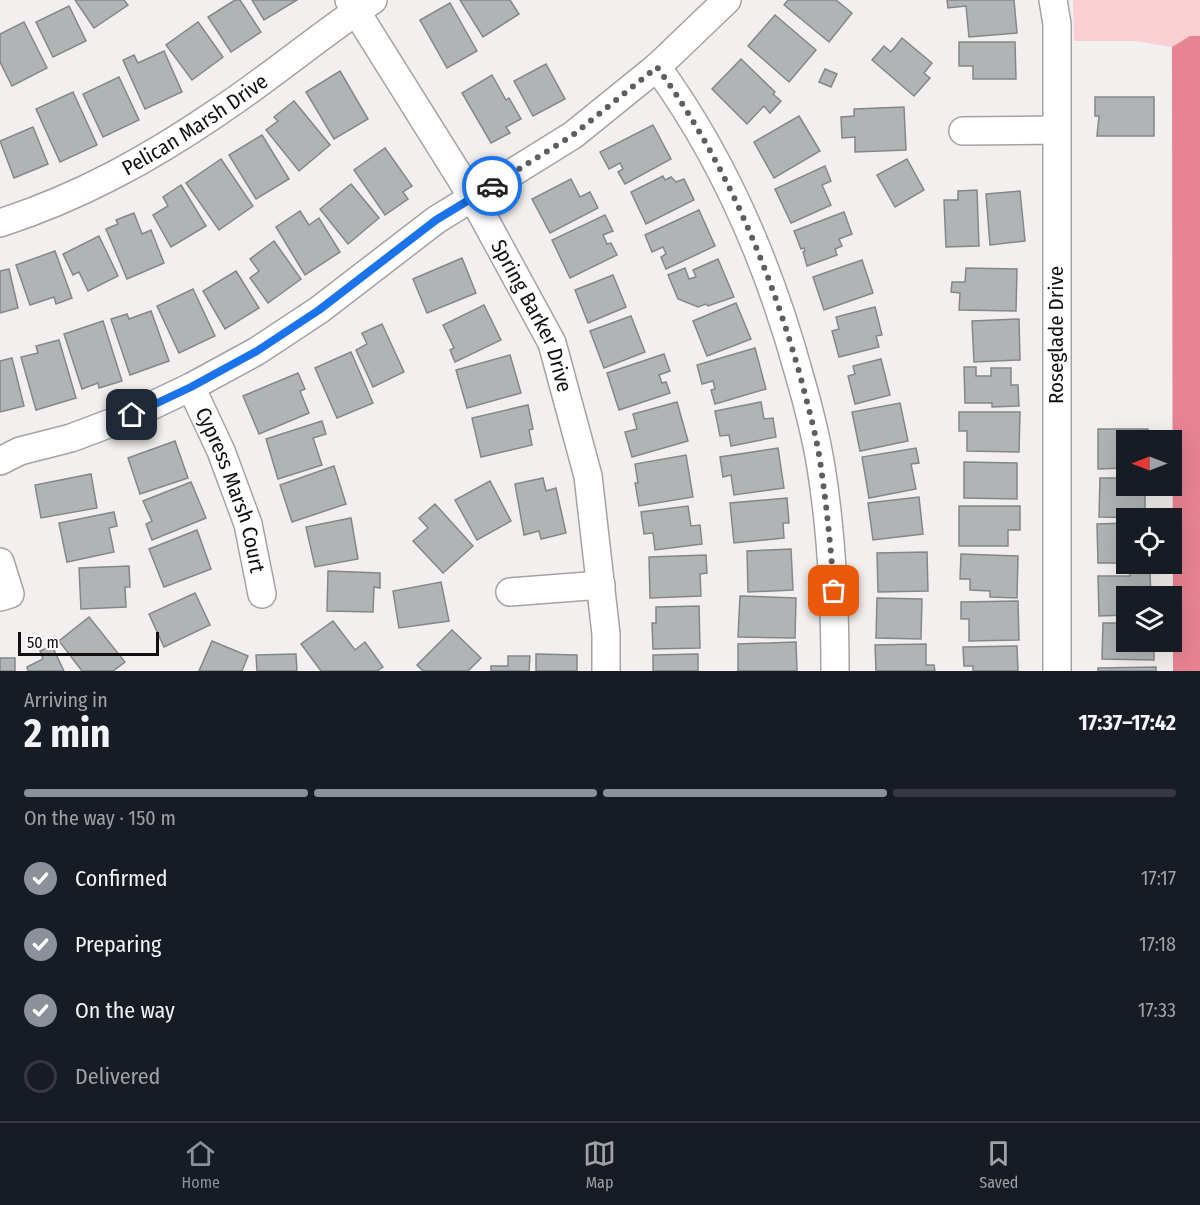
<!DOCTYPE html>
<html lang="en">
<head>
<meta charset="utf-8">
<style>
	body { margin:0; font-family:"Fira Sans Condensed",sans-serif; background:#20242c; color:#f1f3f6; height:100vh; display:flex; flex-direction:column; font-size:22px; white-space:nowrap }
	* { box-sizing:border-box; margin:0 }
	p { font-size:20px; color:#9ea1a6 }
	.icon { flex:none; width:33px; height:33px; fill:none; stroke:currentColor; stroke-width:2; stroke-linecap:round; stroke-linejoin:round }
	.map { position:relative; height:671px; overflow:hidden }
	.drawer { display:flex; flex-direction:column; background:#171b24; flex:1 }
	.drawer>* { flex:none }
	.needle { width:39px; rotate:270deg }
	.fabs { position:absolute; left:1116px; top:430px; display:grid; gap:12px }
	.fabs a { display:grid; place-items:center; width:66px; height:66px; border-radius:0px; background:#171b24; box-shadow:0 6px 24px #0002; font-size:30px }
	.scale { position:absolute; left:18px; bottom:15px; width:141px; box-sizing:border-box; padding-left:6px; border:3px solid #110f0f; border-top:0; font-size:16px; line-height:21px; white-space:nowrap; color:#110f0f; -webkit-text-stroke:4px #fff; paint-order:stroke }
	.pin { position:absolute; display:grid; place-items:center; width:51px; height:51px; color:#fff; margin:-26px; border-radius:12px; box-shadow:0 3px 9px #0006 }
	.courier { position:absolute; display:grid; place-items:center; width:60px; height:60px; margin:-30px; border:4px solid #1a73e8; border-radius:50%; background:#fff; color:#222; box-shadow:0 2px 8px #0007 }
	.headline em { font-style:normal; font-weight:700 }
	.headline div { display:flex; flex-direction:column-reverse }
	.headline { display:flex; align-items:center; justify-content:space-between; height:102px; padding:0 24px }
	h1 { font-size:39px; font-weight:700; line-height:45px }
	.bar { display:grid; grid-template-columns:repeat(4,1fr); gap:9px 6px; align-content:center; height:72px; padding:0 24px }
	.bar i { height:8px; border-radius:4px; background:#363941 }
	.bar .selected { background:#8c9099 }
	.bar p { grid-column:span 4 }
	ol { padding:0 24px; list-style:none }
	li { display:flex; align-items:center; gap:18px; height:66px }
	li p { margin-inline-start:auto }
	li .icon { padding:6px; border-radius:50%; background:#8c9099; color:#fff; stroke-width:4 }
	li:last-child { color:#9ea1a6 }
	li i { width:33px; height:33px; border:3px solid #363941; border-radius:50% }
	.tabs { display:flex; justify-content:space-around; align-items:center; height:84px; border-top:2px solid #363941; background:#171b24; font-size:16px; color:#9ea1a6 }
	.tabs a { display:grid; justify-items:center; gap:3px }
	.tabs .selected { color:#8c9099 }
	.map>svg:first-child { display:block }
	.green { fill:#f9cfd3 }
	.water { fill:#e88392 }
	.building { fill:#b0b4b5; stroke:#848789; stroke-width:1.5 }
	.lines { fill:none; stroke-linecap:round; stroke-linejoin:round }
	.minor-casing { stroke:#a6a2a2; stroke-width:30 }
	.minor { stroke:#fff; stroke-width:27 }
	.done { stroke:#605d5d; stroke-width:6; stroke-dasharray:0 10.8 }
	.route { stroke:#1a73e8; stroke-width:8 }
	.labels { text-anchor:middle; stroke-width:6; stroke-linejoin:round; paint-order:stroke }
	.street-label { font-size:21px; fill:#110f0f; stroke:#fff }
</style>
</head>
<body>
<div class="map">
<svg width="1200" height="671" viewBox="0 0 1200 671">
	<rect width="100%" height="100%" fill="#f3efef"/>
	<!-- green -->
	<path class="green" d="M1073 0H1200V671H1173L1172 47 1135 41H1074Z"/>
	<!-- water -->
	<path class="water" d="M1190 36H1200V671H1173L1172 47Z"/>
	<!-- building -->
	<g class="building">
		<path d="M75 0H124L128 5 94 28Z"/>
		<path d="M235 0H240L261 32 231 52 208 17Z"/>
		<path d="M252 0H297L264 20Z"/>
		<path d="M460 0H510L519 14 483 37Z"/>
		<path d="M788 0H836L852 13 829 42 784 5Z"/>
		<path d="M947 0H1014L1017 33 969 37 966 6 948 8Z"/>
		<path d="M450 3 477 51 447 68 420 20Z"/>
		<path d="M69 6 86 41 53 57 36 22Z"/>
		<path d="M775 15 816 50 789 82 748 46Z"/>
		<path d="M24 22 47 68 12 86 0 62V34Z"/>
		<path d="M198 22 223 57 192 80 166 45Z"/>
		<path d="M902 38 932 63 924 73 930 78 914 96 872 60 884 46 891 52Z"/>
		<path d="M959 42H1015L1016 79H973V66H959Z"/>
		<path d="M164 51 182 92 145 109 123 60 134 55 138 63Z"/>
		<path d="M741 59 775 92 773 94 781 101 770 113 764 106 747 124 712 89Z"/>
		<path d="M546 64 565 99 533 116 514 81Z"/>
		<path d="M825 69 837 74 831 87 819 82Z"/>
		<path d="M340 71 368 119 334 139 306 92Z"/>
		<path d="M492 75 506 100 509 98 521 119 506 127 510 133 491 143 462 93Z"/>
		<path d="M119 77 139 120 103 137 83 94Z"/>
		<path d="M73 92 97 145 60 162 36 109Z"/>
		<path d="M1095 97H1154V136H1097L1099 116H1095Z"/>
		<path d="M294 101 330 145 299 171 266 130 278 121 274 117Z"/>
		<path d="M904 107 906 150 855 152V137L842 138 841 117 854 116V109Z"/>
		<path d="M799 116 820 151 774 178 754 142Z"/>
		<path d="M653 125 671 159 625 184 618 172 623 169 620 163 609 169 600 152Z"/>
		<path d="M33 127 48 164 14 178 0 141Z"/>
		<path d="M262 135 289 179 256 199 229 155Z"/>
		<path d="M385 148 412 186 403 192 408 199 385 215 354 170Z"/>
		<path d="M221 159 253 206 219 230 186 183Z"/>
		<path d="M907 159 924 190 895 207 877 175Z"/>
		<path d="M825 166 831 181 822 185 831 205 791 223 775 189Z"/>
		<path d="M663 176 665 180 671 177 676 182 684 179 694 200 646 224 631 192Z"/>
		<path d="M571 179 580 197 590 192 598 208 550 233 532 199Z"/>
		<path d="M351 184 379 218 348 244 320 209Z"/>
		<path d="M181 185 206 226 171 247 153 215 168 206 163 197Z"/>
		<path d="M977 190 979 246 946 247 944 200H958V191Z"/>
		<path d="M1020 191 1025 241 990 245 986 194Z"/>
		<path d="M699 210 715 246 666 269 661 257 666 254 663 247 652 252 645 235Z"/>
		<path d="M300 211 309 225 319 218 340 252 305 275 276 227Z"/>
		<path d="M844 212 852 234 839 239 842 246 835 249 837 255 807 266 803 252 805 251 804 248 801 249 794 231Z"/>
		<path d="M134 213 142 234 151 230 164 263 127 279 106 229 118 224 116 220Z"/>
		<path d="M605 215 613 231 603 235 607 244 611 243 617 255 570 278 552 240Z"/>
		<path d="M99 236 118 276 88 291 79 272 73 275 63 254Z"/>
		<path d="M274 241 301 279 268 303 250 278 259 271 250 259Z"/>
		<path d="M55 251 72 298 56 304 54 297 30 305 16 265Z"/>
		<path d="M462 258 476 293 427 313 413 279Z"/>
		<path d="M718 259 734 297 708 306 706 304 698 307 678 299 668 275 685 268 689 279 696 277 693 270Z"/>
		<path d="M862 260 873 293 824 310 813 277Z"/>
		<path d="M966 268 1017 269 1016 311 959 310 960 293 951 292 952 282H965Z"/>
		<path d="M9 269 18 308 0 313V271Z"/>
		<path d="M236 271 259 308 225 329 203 291Z"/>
		<path d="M613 275 626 307 588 323 575 290Z"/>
		<path d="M193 289 215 336 179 353 157 306Z"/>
		<path d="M736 303 751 339 707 356 693 321Z"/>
		<path d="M484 305 501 340 455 362 450 350 454 348 443 325Z"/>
		<path d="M875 307 882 335 876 336 879 347 839 357 832 331 839 329 836 317Z"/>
		<path d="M151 311 169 361 130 375 111 319 127 314 129 319Z"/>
		<path d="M631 316 645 352 604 368 590 331Z"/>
		<path d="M1019 319 1020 360 974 362 972 321Z"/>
		<path d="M103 321 122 381 99 388 98 383 82 389 64 334Z"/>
		<path d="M382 324 404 372 373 387 356 350 367 344 362 333Z"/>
		<path d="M59 340 76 398 36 410 21 357 38 353 36 346Z"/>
		<path d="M755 348 766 389 715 404 711 390 715 389 713 381 702 384 697 365Z"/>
		<path d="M351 352 373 403 337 418 315 368Z"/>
		<path d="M664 354 670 371 659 375 662 383 666 382 670 393 619 410 607 373Z"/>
		<path d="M510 355 521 393 467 408 456 370Z"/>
		<path d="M12 358 24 406 0 412V361Z"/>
		<path d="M881 359 890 395 855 404 848 376 855 374 853 366Z"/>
		<path d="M964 367H976V376H991V368H1011V385H1018L1019 406 992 407V403H965Z"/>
		<path d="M298 373 305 389 300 391 309 413 259 434 243 396Z"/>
		<path d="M677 402 688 441 632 457 625 432 637 429 633 414Z"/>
		<path d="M761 402 764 419 773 418 776 437 731 446 729 435 720 436 715 411Z"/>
		<path d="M900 403 908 441 860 451 852 412Z"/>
		<path d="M528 405 533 429 529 430 532 445 481 457 472 418Z"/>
		<path d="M959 412H1020L1019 452 967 451V431H959Z"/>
		<path d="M322 421 326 434 313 438 322 465 278 479 266 439Z"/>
		<path d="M1098 429H1148V441H1126V468L1098 469Z"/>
		<path d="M175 441 188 478 140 494 128 458Z"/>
		<path d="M778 448 784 488 734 495 731 475 723 477 720 457Z"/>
		<path d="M916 448 919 463 911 464 916 489 869 498 862 457Z"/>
		<path d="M686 455 693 497 639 506 635 483H638L635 464Z"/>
		<path d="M964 462 1017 463V499L964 498Z"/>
		<path d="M334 466 346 504 292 522 280 485Z"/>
		<path d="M91 474 97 508 41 518 35 485Z"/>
		<path d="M543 478 546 491 556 488 566 533 541 539 539 531 524 535 515 484Z"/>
		<path d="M1100 478H1126V486H1145V518L1099 517Z"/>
		<path d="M490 481 511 521 477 540 455 500Z"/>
		<path d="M191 482 206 518 152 540 146 524 152 521 143 501Z"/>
		<path d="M919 497 923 534 873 540 868 503Z"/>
		<path d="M787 498 789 523H783L784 538 734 543 730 503Z"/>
		<path d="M435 504 473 546 443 573 413 541 428 528 419 518Z"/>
		<path d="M688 506 691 526 700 525 702 544 655 550 653 533 644 534 641 512Z"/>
		<path d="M959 506H1020V530H1008V546H959Z"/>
		<path d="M114 512 117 526 109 528 114 552 67 562 59 523Z"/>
		<path d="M351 518 358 559 315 567 306 527Z"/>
		<path d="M1126 523V563H1098L1097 524Z"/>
		<path d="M197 530 211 569 164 587 149 549Z"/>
		<path d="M791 549 793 590 748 592 747 551Z"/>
		<path d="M927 552 928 591 878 592 877 553Z"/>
		<path d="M961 554 1018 556 1017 598 990 597V591L970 590V579H960Z"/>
		<path d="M706 555 707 573 700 574 701 596 650 598 649 557Z"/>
		<path d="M129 566 130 587H125L126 607 81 609 79 568Z"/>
		<path d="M328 571 380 573V588L374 587 373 612 327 611Z"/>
		<path d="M1130 573H1150L1151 597H1126V615L1099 616 1098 576H1130Z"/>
		<path d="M441 582 449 621 399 628 393 591Z"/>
		<path d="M195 593 210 625 164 647 149 614Z"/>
		<path d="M740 596 796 598 795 638 738 637Z"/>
		<path d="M877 598 922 599 921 639 876 638Z"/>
		<path d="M1018 601 1019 640 969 641V619H961V602Z"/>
		<path d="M699 606 700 648 653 649 652 623H656V607Z"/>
		<path d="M89 617 125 662 113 671H82L59 641Z"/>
		<path d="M333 621 355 650 365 642 383 667 377 671H321L301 644Z"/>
		<path d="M1103 623H1126V642H1154V660L1102 659Z"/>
		<path d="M452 630 481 658 468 671H423L417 665Z"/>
		<path d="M212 641 248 656 242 671H199Z"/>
		<path d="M796 642 797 671H738V644Z"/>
		<path d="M926 644V665H934L935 671H876L875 645Z"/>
		<path d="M52 646 64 671H28L27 667 43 659 40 651Z"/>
		<path d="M1017 646 1018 671H973V666H964L963 647Z"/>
		<path d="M296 654 297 671H257L256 655Z"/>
		<path d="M536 654 577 655V671H536Z"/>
		<path d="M698 654V671H653V655Z"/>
		<path d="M508 656H530L529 671H491V666H508Z"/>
		<rect x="0" y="658" width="15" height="13"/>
		<path d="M1156 667V671H1098V668Z"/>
	</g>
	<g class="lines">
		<!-- minor casing -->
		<g class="minor-casing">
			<g id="minor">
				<path id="s1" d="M349 0 473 198 552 343 588 476 606 634V671"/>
				<path d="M1053 0 1057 24V671"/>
				<path d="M657 67C724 159 769 265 799 374 808 405 816 436 821 467 832 535 835 603 835 671"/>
				<path d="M963 131 1056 130"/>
				<path id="s2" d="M0 223C80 197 149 159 218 112 271 77 320 35 373 0"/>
				<path id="s3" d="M191 387 221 451 248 524 262 594"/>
				<path d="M0 461 20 451 71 438 132 415 191 387 257 351 319 310 436 220 573 135 657 67 727 0"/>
				<path d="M0 562 10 594 0 597"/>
				<path d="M510 592 601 585"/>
			</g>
		</g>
		<!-- minor -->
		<use href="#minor" class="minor"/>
	</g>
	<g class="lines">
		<!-- done -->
		<path class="done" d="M492 186 573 135 657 67C724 159 769 266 800 375 808 406 817 437 821 468 827 509 831 550 834 591"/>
		<!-- route -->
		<path class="route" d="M132 415 191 387 257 351 319 310 436 220 492 186"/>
	</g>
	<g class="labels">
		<!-- street labels -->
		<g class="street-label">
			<text dy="7" stroke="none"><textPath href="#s2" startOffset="219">Pelican Marsh Drive</textPath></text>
			<text dy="7" stroke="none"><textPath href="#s1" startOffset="366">Spring Barker Drive</textPath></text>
			<text transform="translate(1056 335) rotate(-90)" y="7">Roseglade Drive</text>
			<text dy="7" stroke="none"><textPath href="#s3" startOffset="111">Cypress Marsh Court</textPath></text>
		</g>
	</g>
</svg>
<div class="fabs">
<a><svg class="needle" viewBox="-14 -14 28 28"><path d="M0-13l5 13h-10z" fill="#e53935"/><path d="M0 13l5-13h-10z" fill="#9ea1a6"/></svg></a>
<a><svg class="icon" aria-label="locate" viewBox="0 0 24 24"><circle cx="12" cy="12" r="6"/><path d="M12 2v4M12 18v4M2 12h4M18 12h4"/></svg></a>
<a><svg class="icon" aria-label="layers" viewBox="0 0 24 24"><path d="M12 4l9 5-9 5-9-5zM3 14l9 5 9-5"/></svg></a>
</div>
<div class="scale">50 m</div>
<div class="pin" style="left:834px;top:591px;background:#ea580c"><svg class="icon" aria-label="bag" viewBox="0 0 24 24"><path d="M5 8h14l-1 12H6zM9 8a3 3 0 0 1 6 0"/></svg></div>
<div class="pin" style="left:132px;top:415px;background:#1f2937"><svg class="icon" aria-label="home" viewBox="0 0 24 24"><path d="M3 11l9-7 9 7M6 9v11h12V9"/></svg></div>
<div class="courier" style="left:492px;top:186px"><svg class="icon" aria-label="car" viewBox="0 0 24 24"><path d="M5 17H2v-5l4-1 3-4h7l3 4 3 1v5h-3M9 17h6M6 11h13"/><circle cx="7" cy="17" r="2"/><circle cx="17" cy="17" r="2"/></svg></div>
</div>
<section class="drawer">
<div class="headline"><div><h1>2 min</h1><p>Arriving in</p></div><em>17:37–17:42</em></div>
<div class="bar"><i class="selected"></i><i class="selected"></i><i class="selected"></i><i></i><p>On the way · 150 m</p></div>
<ol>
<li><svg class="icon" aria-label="check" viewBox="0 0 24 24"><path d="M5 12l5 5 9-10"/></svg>Confirmed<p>17:17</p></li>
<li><svg class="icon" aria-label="check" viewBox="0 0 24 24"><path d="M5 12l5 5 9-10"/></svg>Preparing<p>17:18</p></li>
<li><svg class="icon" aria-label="check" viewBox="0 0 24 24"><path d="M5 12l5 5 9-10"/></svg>On the way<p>17:33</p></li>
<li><i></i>Delivered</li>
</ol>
</section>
<nav class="tabs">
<a class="selected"><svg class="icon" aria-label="home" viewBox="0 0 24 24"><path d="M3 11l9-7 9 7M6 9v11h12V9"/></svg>Home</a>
<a><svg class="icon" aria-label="map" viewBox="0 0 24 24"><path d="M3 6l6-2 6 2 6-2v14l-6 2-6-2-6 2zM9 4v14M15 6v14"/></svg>Map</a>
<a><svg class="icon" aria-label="saved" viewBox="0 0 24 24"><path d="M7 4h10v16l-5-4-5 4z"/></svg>Saved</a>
</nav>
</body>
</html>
